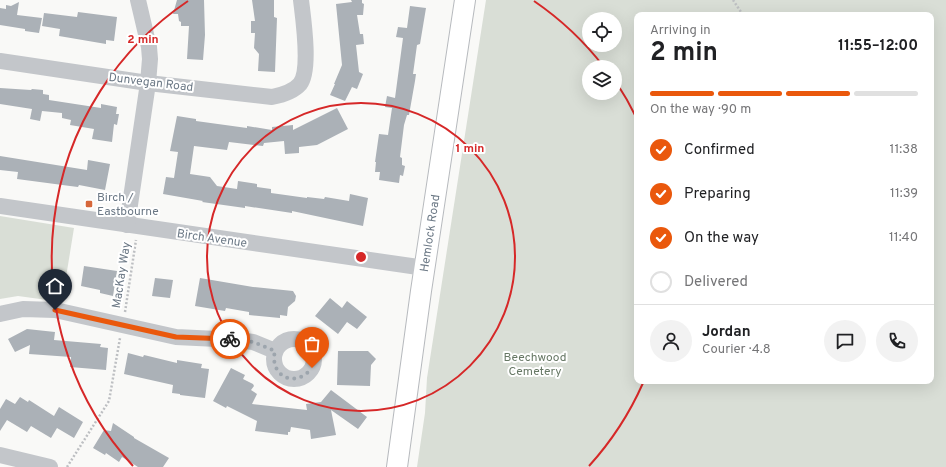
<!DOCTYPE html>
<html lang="en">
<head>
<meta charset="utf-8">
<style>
	body { margin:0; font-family:Overpass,sans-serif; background:#f2f2f2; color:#202124; height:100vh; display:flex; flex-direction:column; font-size:15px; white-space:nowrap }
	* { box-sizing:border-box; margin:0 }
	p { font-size:13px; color:#757577 }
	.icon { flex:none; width:22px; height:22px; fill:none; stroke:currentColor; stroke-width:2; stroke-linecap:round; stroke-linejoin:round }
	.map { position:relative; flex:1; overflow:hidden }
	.sheet { position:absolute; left:634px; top:12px; width:300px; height:372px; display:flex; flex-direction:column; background:#fff; border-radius:8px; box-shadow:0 4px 16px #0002 }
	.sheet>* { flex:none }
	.buttons { position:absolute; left:582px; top:12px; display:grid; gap:8px }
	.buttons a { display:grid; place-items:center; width:40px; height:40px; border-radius:50%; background:#fff; box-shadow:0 4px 16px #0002; font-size:20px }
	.pin { position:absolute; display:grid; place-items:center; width:34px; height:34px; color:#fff; margin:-41px -17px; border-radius:50% 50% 50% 0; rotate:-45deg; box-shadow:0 0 4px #0007 }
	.pin .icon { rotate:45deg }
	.courier { position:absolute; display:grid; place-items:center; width:40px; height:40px; margin:-20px; border:3px solid #ea580c; border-radius:50%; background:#fff; color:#222; box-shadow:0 1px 5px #0007 }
	.overview em { font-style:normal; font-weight:700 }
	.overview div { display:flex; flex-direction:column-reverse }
	.overview { display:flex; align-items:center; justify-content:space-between; height:68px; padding:0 16px }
	h1 { font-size:26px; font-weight:700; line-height:30px }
	.bar { display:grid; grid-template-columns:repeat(4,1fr); gap:6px 4px; align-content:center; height:48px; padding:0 16px }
	.bar i { height:5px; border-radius:3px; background:#e0e0e0 }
	.bar .active { background:#ea580c }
	.bar p { grid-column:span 4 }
	.line { display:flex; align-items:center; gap:10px; padding:0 16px; border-top:1px solid #e0e0e0 }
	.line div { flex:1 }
	.round { display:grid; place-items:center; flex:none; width:42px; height:42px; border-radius:21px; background:#f2f2f2 }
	ol { padding:0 16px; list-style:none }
	li { display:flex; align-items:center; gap:12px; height:44px }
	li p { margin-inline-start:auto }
	li .icon { padding:4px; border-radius:50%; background:#ea580c; color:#fff; stroke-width:4 }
	li:last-child { color:#757577 }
	li i { width:22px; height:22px; border:2px solid #e0e0e0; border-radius:50% }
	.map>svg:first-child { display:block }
	.green { fill:#d9ded6; fill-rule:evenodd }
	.building { fill:#abb1b7 }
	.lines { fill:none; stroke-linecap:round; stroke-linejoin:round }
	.major-casing { stroke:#b7babe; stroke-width:22 }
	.path { stroke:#bdbfc2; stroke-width:2.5; stroke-dasharray:2 2; stroke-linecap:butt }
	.minor { stroke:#c3c6ca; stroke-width:16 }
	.major { stroke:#fff; stroke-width:20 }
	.done { stroke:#9da5ad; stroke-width:4; stroke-dasharray:0 7.2 }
	.route { stroke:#ea580c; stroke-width:5 }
	.ring { fill:none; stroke:#d62828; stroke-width:2 }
	.poi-dot { fill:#d6673a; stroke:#fff; stroke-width:1.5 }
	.labels { text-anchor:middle; stroke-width:4; stroke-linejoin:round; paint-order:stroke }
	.street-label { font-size:12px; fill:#6b7885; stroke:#fff }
	.poi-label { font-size:12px; fill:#6b7885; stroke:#fff; text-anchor:start }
	.park-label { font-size:12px; fill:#677865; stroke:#fff }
	.centre { fill:#d62828; stroke:#fff; stroke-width:2 }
	.ring-label { font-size:12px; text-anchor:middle; font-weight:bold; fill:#d62828; stroke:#fff; stroke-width:4; stroke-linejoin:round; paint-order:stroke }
</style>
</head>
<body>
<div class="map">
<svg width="946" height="467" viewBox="0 0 946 467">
	<rect width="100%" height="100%" fill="#f9f9f7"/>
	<!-- green -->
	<g class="green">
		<path d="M486 0H946V467H417L425 413 427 378ZM637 15H931V381H637ZM589 19H615V45H589ZM589 67H615V93H589Z"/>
		<path d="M0 216 74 228 62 302 18 296 0 299Z"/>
	</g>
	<!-- building -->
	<g class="building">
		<path d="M177 0H204L205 35 203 60 187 59 189 26H181V22L179 21 178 14H173Z"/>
		<path d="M252 0H274V17L277 18 275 72 258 71 259 54 254 48 255 33H251V21H255Z"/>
		<path d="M351 0H362V3L364 4 363 15H357L360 34H363L364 44 356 45 359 72 363 74 357 89 352 87 345 101 330 95 335 84H334L342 65 336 4 352 2Z"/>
		<path d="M19 2 17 15 42 18 39 33 25 31V29L0 25V8L6 9V5L11 6Z"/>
		<path d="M410 6 426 8 420 44 417 45 413 74H416L415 81 409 115H407L404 125 400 157 402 158V165L405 166 403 176 400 175 399 183 379 180 380 172H375L376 162H375L379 134 388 135 392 108 385 107 387 96 395 98 403 38 396 37 398 27 407 28Z"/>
		<path d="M78 12 117 17 114 41 106 40V44L59 36 60 29 42 26 44 13 77 17Z"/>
		<path d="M0 88 31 90 32 89 43 90V94L49 95V100L101 108V104L117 107 116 114H119L117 125 114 124 112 142 92 139 94 129 70 125 71 120 62 118V113L42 111 40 121 30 119 32 109 0 104Z"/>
		<path d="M337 108 348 129 317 145 299 147V153L285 154 284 141 264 143 263 146 229 142 227 150 194 146 190 174 210 177 217 186 237 189 238 181 257 184V187L271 189V193L307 198V197L324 199 325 197 349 201 350 194 368 198 363 226 292 211V213L245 206V208L202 202 203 201 163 194 166 177 174 178 178 152 170 151 177 116 196 119V121L247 128V126L272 130V127L293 125V130Z"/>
		<path d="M0 156 87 170 88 160 110 164 105 190 79 185 78 187 70 186 17 179 18 172 0 170Z"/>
		<path d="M84 266 117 271 113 296 100 293V290L81 286Z"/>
		<path d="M155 278 173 280 170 298 152 296Z"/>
		<path d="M200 278 253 287 293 291 296 296 295 301 288 307 287 316 280 315V318L249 315V312L226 308 225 311 195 306Z"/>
		<path d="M330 298 342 308 347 301 367 317 357 329 347 322 338 334 315 316Z"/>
		<path d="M27 329 55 332 54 340 101 344 100 347 108 348 106 370 70 367 71 357 29 354 30 345 15 352 8 339Z"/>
		<path d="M338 351H368L376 359 371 365 370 386 337 385Z"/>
		<path d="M128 353 143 357 144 355 177 363V360L202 364 201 368 209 369 205 398 180 395V394L172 393 173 385 124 374Z"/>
		<path d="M231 368 245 375 243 379 253 384 254 386 251 390 257 394 252 404 307 410 306 404 321 402 331 390 367 417 358 429 331 410 336 435 311 439 310 430 291 427 290 432H288V435L255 431 257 421 227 406 226 408 213 401Z"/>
		<path d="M20 397 28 402 29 400 54 416 59 407 83 422 74 438 57 428 51 438 31 426 27 432 7 420 0 431V409L6 399 15 404Z"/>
		<path d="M113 423 134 437V438L169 458 163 467H138L122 457 119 462 106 453 105 455 93 448 104 430 111 431Z"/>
	</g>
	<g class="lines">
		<!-- major casing -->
		<g class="major-casing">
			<g id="major">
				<path id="s1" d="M397 467 421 291 465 0"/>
			</g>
		</g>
		<!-- path -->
		<g class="path">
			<path d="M733 0 743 15"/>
			<path d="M125 312 136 240"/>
			<path d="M67 467 109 401 120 338"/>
		</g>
		<!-- minor -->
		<g class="minor">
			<path d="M0 61 148 83 272 97C282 95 293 92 300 84 311 70 303 17 301 0"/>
			<path d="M0 206 425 268"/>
			<path d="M127 225 148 83 150 59 149 47 138 0"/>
			<path d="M0 314 23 309 55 310 176 337 238 340 253 342 275 351"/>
			<circle cx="294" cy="359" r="20"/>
			<path d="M0 455 50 467"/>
		</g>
		<!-- major -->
		<use href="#major" class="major"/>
	</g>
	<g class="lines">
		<!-- done -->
		<path class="done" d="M230 339 253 342 275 351C269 376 295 389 312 368"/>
		<!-- route -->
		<path class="route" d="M55 310 176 337 230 339"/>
	</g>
	<!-- distance rings -->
	<g class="ring">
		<circle cx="361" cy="257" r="154"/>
		<path d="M643 383A309 309 0 0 1 589 466M133 466A309 309 0 0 1 188 1M534 1A309 309 0 0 1 604 67M616 82A309 309 0 0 1 636 117"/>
	</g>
	<!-- markers -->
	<rect class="poi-dot" x="85" y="200" width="8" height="8" rx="2"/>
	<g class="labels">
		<!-- street labels -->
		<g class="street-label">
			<text transform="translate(151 82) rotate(7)" y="4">Dunvegan Road</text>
			<text dy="4" stroke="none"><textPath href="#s1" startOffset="236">Hemlock Road</textPath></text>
			<text transform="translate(212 238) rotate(8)" y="4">Birch Avenue</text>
			<text transform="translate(121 275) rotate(-81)" y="4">MacKay Way</text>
		</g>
		<!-- poi labels -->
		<g class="poi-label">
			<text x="97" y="201">Birch /<tspan x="97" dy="14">Eastbourne</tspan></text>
		</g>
		<!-- park labels -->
		<g class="park-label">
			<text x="535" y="361">Beechwood<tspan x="535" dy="14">Cemetery</tspan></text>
		</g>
	</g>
	<circle cx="361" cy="257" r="6" class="centre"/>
	<g class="ring-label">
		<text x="143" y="43">2 min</text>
		<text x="470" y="152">1 min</text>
	</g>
</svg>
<div class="buttons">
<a><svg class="icon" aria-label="locate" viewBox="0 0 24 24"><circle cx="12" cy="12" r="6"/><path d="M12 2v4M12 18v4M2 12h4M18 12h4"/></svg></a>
<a><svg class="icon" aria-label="layers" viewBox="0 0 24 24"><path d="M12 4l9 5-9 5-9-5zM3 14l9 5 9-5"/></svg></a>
</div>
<div class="pin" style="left:312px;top:368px;background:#ea580c"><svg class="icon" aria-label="bag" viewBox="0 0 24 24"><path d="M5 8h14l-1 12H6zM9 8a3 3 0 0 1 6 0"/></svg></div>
<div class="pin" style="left:55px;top:310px;background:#1f2937"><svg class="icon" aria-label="home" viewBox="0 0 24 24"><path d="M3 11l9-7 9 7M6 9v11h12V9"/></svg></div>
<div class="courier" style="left:230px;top:339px"><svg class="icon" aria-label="bike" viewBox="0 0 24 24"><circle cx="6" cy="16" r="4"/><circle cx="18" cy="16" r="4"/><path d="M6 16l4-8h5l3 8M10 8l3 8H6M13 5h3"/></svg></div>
<section class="sheet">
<div class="overview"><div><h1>2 min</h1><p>Arriving in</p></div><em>11:55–12:00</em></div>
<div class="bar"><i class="active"></i><i class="active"></i><i class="active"></i><i></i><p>On the way · 90 m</p></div>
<ol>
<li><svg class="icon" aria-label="check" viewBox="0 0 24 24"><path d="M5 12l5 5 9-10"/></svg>Confirmed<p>11:38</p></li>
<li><svg class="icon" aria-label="check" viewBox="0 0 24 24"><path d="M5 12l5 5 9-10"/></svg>Preparing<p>11:39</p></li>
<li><svg class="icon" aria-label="check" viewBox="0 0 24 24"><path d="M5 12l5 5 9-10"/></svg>On the way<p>11:40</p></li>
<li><i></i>Delivered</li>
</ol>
<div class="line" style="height:72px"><a class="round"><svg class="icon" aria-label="person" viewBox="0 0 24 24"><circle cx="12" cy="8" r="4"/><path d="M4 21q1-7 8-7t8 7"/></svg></a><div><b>Jordan</b><p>Courier · 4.8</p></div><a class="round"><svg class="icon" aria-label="chat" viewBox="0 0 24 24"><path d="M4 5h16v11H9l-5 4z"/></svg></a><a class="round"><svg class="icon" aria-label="phone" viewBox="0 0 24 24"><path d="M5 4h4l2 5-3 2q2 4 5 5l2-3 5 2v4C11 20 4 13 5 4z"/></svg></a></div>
</section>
</div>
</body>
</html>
